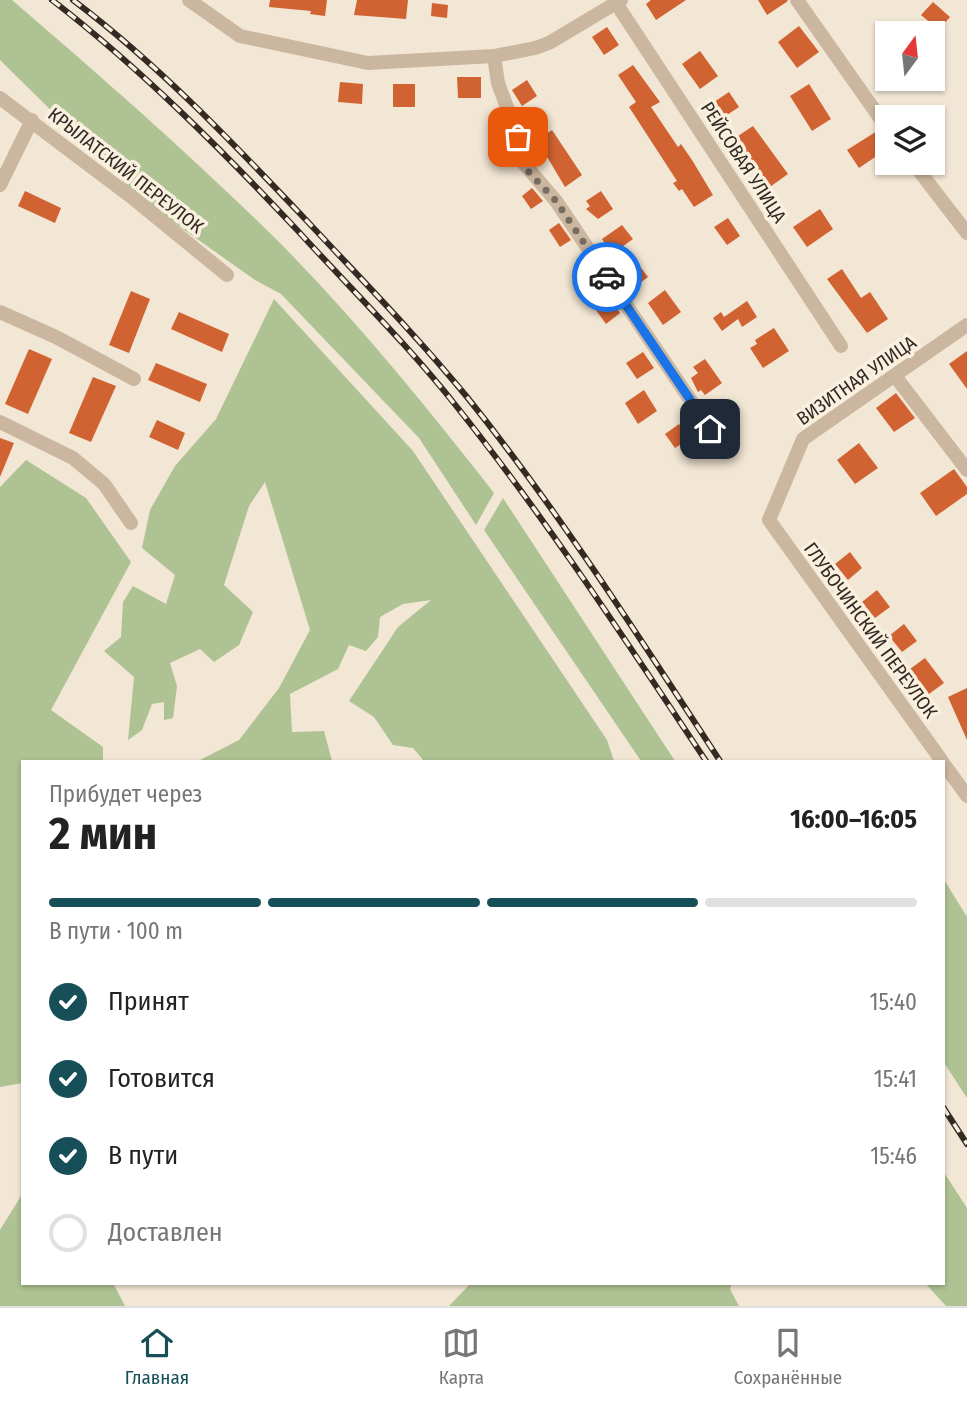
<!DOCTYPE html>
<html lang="ru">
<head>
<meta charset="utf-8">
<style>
	body { margin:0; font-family:"Fira Sans Condensed",sans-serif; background:#f2f2f2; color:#222; height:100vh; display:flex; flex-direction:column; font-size:26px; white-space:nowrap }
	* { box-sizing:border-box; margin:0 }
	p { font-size:23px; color:#767676 }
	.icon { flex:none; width:38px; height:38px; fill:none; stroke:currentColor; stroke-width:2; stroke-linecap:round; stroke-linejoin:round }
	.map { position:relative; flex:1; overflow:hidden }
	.details { position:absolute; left:21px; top:760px; width:924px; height:525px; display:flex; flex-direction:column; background:#fff; border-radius:0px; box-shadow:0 2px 5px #0004 }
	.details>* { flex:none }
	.needle { width:46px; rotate:15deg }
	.tools { position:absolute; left:875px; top:21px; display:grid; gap:14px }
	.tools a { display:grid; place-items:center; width:70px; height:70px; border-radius:0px; background:#fff; box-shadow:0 2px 5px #0004; font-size:35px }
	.pin { position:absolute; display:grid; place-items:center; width:60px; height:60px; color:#fff; margin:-30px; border-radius:14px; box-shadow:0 4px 10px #0006 }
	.courier { position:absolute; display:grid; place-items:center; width:70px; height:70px; margin:-35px; border:5px solid #1a73e8; border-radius:50%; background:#fff; color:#222; box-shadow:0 2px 9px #0007 }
	.overview em { font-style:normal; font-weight:700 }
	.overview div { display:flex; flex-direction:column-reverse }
	.overview { display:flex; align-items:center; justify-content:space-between; height:119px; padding:0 28px }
	h1 { font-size:46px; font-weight:700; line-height:52px }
	.bar { display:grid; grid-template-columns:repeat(4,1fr); gap:10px 7px; align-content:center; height:84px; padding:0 28px }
	.bar i { height:9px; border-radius:5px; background:#e0e0e0 }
	.bar .active { background:#164f58 }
	.bar p { grid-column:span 4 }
	ol { padding:0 28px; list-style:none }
	li { display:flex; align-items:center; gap:21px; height:77px }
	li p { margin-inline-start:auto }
	li .icon { padding:7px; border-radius:50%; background:#164f58; color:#fff; stroke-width:4 }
	li:last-child { color:#767676 }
	li i { width:38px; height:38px; border:4px solid #e0e0e0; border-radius:50% }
	.tab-bar { display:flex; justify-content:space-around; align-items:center; height:98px; border-top:2px solid #e0e0e0; background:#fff; font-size:19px; color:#767676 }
	.tab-bar a { display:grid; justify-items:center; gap:4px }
	.tab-bar .active { color:#164f58 }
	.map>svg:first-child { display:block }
	.green { fill:#afc293 }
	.building { fill:#d16333 }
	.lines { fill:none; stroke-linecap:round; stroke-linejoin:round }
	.street { stroke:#cbb69f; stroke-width:14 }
	.rail-casing { stroke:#342a23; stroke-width:6 }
	.rail { stroke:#faf0e0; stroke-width:3.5; stroke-dasharray:10; stroke-linecap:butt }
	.done { stroke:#766c61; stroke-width:7; stroke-dasharray:0 12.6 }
	.route { stroke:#1a73e8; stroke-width:9 }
	.labels { text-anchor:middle; stroke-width:7; stroke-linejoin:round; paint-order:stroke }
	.street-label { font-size:19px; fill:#342a23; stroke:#faf0e0 }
</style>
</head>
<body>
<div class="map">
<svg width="967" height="1306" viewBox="0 0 967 1306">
	<rect width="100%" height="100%" fill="#f2e6d4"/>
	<!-- green -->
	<g class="green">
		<path d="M0 0H12C104 79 194 158 280 243 357 321 427 407 494 493L476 525 419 438 281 294 255 280 142 200 0 60Z"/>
		<path d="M274 299 413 451 607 740 614 761H424L413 748 393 745 374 717 349 701 398 627 431 600 403 604 380 617 378 637 366 651 349 645 338 669 290 694 292 732 324 731 332 761H198L239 740 279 688 310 630 265 482 249 506 224 585 253 612 239 645 214 662 200 649 170 663 177 686 173 718 164 720V702L152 704 142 730 128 740 134 677 104 651 121 637 123 602 133 586 166 604 175 575 142 548 150 510 175 466 216 419Z"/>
		<path d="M26 460 86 498 131 562 51 710 103 747V761H23V1083L0 1087V487Z"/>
		<path d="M503 498 675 761H641L484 530Z"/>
		<path d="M943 878 967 917V1098L943 1061Z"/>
		<path d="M943 1171 967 1208V1306H946L925 1283H943Z"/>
		<path d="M23 1193V1283H113L125 1306H0V1230Z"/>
		<path d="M471 1283H732L730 1289 739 1306H449Z"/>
	</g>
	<!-- building -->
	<g class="building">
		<path d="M270 0H327L325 16 310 14 311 11 269 7Z"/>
		<path d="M357 0H408L406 19 354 15Z"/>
		<path d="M651 0H686L656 20 646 4Z"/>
		<path d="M758 0H787L788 1 767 15Z"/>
		<path d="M933 2 950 17 939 30 921 15Z"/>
		<path d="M432 3 448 5 447 18 431 16Z"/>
		<path d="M799 26 819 52 797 68 778 42Z"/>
		<path d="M607 27 619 45 604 55 592 37Z"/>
		<path d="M700 51 718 76 700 89 682 64Z"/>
		<path d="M633 65 660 102 651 107 678 147 681 144 692 160 713 195 694 207 682 189 679 191 673 183 677 181 629 107 636 102 618 75Z"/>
		<path d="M457 77H481V98H458Z"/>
		<path d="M527 80 537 96 522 106 512 90Z"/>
		<path d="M340 82 363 84 362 104 338 102Z"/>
		<rect x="393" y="84" width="22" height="23"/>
		<path d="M809 84 831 119 812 131 790 96Z"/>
		<path d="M729 92 739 107 724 117 714 102Z"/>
		<path d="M753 126 788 174 767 189 735 138Z"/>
		<path d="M552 130 582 175 565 187 537 140Z"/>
		<path d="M877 131 887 138V149L859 168 847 150Z"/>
		<path d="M532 188 543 201 531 209 522 196Z"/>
		<path d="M25 191 61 208 55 223 18 206Z"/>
		<path d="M601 191 613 209 598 219 586 209 590 206 586 201Z"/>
		<path d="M820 209 833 229 807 247 793 227Z"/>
		<path d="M728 218 740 236 727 245 714 227Z"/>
		<path d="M559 223 571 240 560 247 549 230Z"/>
		<path d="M622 225 633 239 612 254 602 239Z"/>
		<path d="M635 260 648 277 636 286 623 269Z"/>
		<path d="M842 269 861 298 870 292 888 319 867 333 827 279Z"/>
		<path d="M665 290 681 312 663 325 648 303Z"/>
		<path d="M131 291 150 299 129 353 109 345Z"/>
		<path d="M608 295 620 313 606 324 593 306Z"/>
		<path d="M747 301 757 317 742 327 738 319 722 331 713 318 721 312 724 317Z"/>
		<path d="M179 312 229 334 222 352 171 329Z"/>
		<path d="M774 328 789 351 763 368 750 348 757 344 755 340Z"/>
		<path d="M29 349 52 359 28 414 5 404Z"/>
		<path d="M967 351V389L949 364Z"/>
		<path d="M643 352 654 368 637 379 626 363Z"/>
		<path d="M705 359 722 383 705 395 701 390 698 392 691 378 698 373 693 367Z"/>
		<path d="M156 363 207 384 200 402 148 380Z"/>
		<path d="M93 377 116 386 91 442 69 433Z"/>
		<path d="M644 390 657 411 638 424 625 403Z"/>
		<path d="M896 393 915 418 894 432 876 408Z"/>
		<path d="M157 420 185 433 178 450 149 437Z"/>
		<path d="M679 424 689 439 675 448 665 434Z"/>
		<path d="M0 438 14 443 0 477Z"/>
		<path d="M859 443 878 468 855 484 837 460Z"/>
		<path d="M954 469 967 487V494L936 516 920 493Z"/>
		<path d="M850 552 862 568 848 580 835 564Z"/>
		<path d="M877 590 890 607 875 618 862 602Z"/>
		<path d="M904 624 917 641 902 652 889 636Z"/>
		<path d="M925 658 944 683 929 694 910 669Z"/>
		<path d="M967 688V740L948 697Z"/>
	</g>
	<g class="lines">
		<!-- street -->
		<g class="street">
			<path d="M189 0 240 36 368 63 494 56 535 48 549 43 621 0"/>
			<path d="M614 0 841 346"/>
			<path d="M797 0 887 128"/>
			<path d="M494 56 498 83 518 137 520 159 556 201 710 429"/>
			<path d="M0 98 134 199 227 275"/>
			<path d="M913 163 967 233"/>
			<path d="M0 185 32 120"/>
			<path d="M0 312 56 337 134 379"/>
			<path d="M895 376 967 470"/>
			<path d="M0 422 73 458 104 484 131 523"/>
			<path d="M942 761 769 520 803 439 967 325"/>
			<path d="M943 763 967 796"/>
		</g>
		<!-- rail casing -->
		<g class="rail-casing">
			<g id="rail">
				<path d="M52 0C141 69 220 148 298 231 351 289 408 345 457 407 547 520 626 641 706 761"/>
				<path d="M73 0C159 65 233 143 307 221 361 279 417 336 467 397 560 513 639 637 720 761"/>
				<path d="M943 1107 967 1144"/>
			</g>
		</g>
		<!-- rail -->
		<use href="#rail" class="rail"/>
	</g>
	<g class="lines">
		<!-- done -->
		<path class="done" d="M518 137 520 159 527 170 556 201 607 277"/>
		<!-- route -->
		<path class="route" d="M607 277 710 429"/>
	</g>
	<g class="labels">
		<!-- street labels -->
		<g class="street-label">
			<text transform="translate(744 162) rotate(57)" y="7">РЕЙСОВАЯ УЛИЦА</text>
			<text transform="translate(126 170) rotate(38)" y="7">КРЫЛАТСКИЙ ПЕРЕУЛОК</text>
			<text transform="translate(856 380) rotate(-35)" y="7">ВИЗИТНАЯ УЛИЦА</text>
			<text transform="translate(871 630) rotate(54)" y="7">ГЛУБОЧИНСКИЙ ПЕРЕУЛОК</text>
		</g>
	</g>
</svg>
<div class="tools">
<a><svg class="needle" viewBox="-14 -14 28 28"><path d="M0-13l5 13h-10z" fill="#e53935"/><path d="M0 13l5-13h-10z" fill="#767676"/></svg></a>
<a><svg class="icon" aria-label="layers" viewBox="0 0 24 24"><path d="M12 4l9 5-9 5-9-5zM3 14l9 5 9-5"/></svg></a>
</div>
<div class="pin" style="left:518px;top:137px;background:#ea580c"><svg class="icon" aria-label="bag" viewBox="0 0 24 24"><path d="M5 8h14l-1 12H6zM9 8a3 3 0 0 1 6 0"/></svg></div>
<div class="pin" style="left:710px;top:429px;background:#1f2937"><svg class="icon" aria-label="home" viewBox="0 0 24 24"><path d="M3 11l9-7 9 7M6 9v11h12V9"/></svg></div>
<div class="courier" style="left:607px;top:277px"><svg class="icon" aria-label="car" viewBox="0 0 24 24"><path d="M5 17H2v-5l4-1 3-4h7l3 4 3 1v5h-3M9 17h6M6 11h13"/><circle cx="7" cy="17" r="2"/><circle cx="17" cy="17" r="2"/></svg></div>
<section class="details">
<div class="overview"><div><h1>2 мин</h1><p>Прибудет через</p></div><em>16:00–16:05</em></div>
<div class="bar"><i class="active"></i><i class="active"></i><i class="active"></i><i></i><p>В пути · 100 m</p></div>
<ol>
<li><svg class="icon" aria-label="check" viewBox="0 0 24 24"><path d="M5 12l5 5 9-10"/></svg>Принят<p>15:40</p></li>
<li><svg class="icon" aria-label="check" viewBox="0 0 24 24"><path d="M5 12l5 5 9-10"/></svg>Готовится<p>15:41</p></li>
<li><svg class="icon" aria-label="check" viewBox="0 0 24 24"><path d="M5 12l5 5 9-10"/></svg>В пути<p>15:46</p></li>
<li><i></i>Доставлен</li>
</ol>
</section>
</div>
<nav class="tab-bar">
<a class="active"><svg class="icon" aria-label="home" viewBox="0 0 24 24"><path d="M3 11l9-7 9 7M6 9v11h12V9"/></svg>Главная</a>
<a><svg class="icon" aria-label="map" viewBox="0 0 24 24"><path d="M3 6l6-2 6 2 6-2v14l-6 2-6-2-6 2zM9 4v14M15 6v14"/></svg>Карта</a>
<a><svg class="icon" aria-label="saved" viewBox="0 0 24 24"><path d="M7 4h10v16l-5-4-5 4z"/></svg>Сохранённые</a>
</nav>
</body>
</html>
